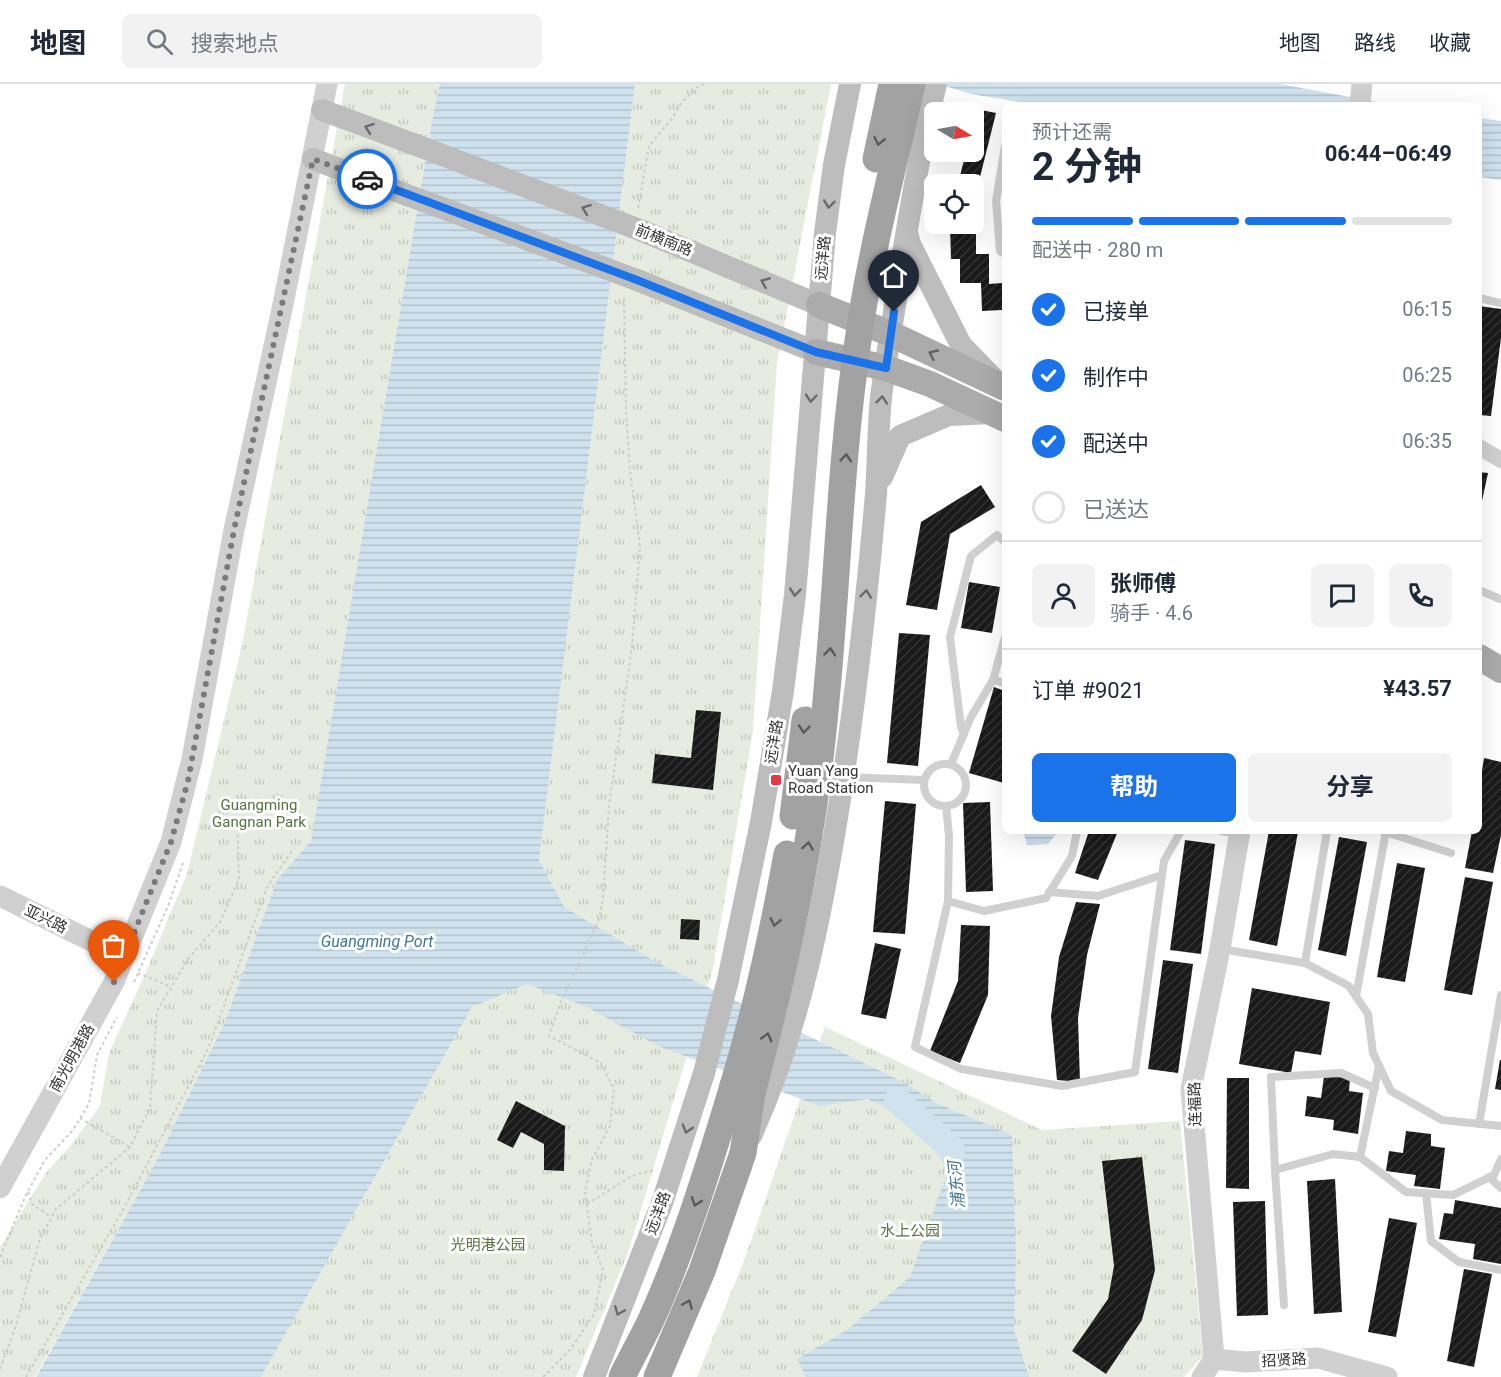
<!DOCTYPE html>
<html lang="zh">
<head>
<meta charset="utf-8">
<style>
	body { margin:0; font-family:Roboto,"Noto Sans SC",sans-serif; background:#f2f2f3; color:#1f2937; height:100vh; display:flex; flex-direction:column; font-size:22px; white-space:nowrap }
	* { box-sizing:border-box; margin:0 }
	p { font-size:20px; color:#747a83 }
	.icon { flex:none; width:33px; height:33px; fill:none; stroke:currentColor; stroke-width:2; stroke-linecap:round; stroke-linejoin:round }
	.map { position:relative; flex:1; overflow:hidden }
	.details { position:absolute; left:1002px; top:18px; width:480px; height:732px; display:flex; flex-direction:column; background:#fff; border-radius:9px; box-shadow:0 6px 24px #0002 }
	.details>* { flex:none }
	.needle { width:39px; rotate:100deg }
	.buttons { position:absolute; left:924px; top:18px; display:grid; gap:12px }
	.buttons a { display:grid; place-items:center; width:60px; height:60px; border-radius:9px; background:#fff; box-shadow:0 6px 24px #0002; font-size:30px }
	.pin { position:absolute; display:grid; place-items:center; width:51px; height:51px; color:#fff; margin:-62px -26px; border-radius:50% 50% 50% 0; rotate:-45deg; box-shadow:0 0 6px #0007 }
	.pin .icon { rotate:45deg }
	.courier { position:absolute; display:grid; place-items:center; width:60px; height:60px; margin:-30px; border:4px solid #1a73e8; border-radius:50%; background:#fff; color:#222; box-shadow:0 2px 8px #0007 }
	.head em { font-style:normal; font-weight:700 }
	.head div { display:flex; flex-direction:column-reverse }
	.head { display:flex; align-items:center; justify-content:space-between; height:102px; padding:0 30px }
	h1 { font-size:39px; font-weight:700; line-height:45px }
	.bar { display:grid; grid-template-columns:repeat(4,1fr); gap:9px 6px; align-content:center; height:72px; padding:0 30px }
	.bar i { height:8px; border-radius:4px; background:#e0e1e3 }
	.bar .on { background:#1a73e8 }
	.bar p { grid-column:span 4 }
	.line { display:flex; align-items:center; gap:15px; padding:0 30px; border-top:2px solid #e0e1e3 }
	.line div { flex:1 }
	.round { display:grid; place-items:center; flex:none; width:63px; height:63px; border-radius:9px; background:#f2f2f3 }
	ol { padding:0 30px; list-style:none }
	li { display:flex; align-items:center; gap:18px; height:66px }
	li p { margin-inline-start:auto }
	li .icon { padding:6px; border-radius:50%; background:#1a73e8; color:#fff; stroke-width:4 }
	li:last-child { color:#747a83 }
	li i { width:33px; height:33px; border:3px solid #e0e1e3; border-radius:50% }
	.button { display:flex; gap:12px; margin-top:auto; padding:12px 30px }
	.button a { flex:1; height:69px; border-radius:9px; background:#1a73e8; color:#fff; font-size:24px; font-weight:700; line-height:69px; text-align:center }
	.button a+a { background:#f2f2f3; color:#1f2937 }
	header { display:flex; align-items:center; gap:36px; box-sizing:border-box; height:84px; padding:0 30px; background:#fff; border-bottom:2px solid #e0e1e3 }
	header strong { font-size:28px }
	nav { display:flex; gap:33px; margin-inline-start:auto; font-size:21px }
	.search { width:420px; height:54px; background:#f2f2f3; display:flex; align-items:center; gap:15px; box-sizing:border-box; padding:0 21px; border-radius:9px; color:#747a83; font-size:22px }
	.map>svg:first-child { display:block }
	.park { fill:url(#park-tufts) }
	.water { fill:url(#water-rules) }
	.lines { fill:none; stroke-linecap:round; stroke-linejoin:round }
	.river { stroke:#cfe2ee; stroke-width:26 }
	.building { fill:url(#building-hatch) }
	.path { stroke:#cdcdcd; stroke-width:2; stroke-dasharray:3 3; stroke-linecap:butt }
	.service { stroke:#d0d0d0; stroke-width:8 }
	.minor { stroke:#d0d0d0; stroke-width:16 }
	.tertiary { stroke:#d0d0d0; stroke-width:21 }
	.secondary { stroke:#bdbdbd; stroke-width:22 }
	.primary { stroke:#ababab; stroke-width:26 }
	.trunk { stroke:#a2a2a2; stroke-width:27 }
	.secondary-bridge { stroke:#bdbdbd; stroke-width:22 }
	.trunk-bridge { stroke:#a2a2a2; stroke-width:27 }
	.oneway { stroke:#6a6a6a }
	.oneway2 { stroke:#5a5a5a }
	.oneway3 { stroke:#636363 }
	.done { stroke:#7a7a7a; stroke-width:6; stroke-dasharray:0 10.8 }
	.route { stroke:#1a73e8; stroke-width:8 }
	.poi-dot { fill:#e63946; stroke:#fff; stroke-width:2 }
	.labels { text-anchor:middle; stroke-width:6; stroke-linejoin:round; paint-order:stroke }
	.street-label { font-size:15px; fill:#333; stroke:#fff }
	.poi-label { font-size:15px; fill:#333; stroke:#fff; text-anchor:start }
	.park-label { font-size:15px; fill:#56703f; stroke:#fff }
	.water-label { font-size:16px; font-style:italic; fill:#3f7597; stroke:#fff }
</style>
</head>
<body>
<header>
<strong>地图</strong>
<div class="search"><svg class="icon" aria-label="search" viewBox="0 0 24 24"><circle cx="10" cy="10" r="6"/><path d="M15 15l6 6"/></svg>搜索地点</div>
<nav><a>地图</a><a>路线</a><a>收藏</a></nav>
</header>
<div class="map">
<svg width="1501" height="1293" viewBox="0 0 1501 1293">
	<defs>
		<pattern id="park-tufts" width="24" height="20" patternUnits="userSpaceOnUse" patternTransform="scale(1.5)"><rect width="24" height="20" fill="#e6ecdf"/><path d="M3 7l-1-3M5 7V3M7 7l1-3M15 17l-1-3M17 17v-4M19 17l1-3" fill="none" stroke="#c6cbc0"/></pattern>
		<pattern id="water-rules" width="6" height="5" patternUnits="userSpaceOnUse" patternTransform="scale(1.5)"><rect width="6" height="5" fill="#cfe2ee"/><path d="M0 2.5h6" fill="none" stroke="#b2c2cd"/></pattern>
		<pattern id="building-hatch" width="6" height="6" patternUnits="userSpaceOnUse" patternTransform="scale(1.5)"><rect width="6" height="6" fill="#1a1a1a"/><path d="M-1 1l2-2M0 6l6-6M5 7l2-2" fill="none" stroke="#333"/></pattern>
	</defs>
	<rect width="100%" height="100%" fill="#fff"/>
	<!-- park -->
	<g class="park">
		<path d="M345 0H440L432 37 311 757 277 796 224 940 157 1076 35 1293H0V1163L46 1089 71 1061 100 1022 109 969 146 888 187 790 242 561Z"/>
		<path d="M635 0H831L777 279 753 647 713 884 628 1169 576 1293H261L472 923 539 776Z"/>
		<path d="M825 943 1042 1046 1180 1037 1203 1272 1184 1293H697L745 1174Z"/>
	</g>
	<!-- water -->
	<g class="water">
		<path d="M440 0H635L539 776 564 823 656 878 903 998 936 1019 1012 1051 1016 1173 1014 1246 1029 1293H806L797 1275 847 1246 910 1193 947 1089 928 1042 867 1015 820 1022 658 962 587 923 527 900 472 923 261 1293H36L157 1076 224 940 277 796 311 757 432 37Z"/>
		<path d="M938 0H1280L1393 21H1037L971 10Z"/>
		<path d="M1479 34 1501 37V96L1479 93Z"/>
		<path d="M1023 747H1059L1048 760 1027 761Z"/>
	</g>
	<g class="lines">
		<!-- river -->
		<path class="river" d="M897 1016 952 1065V1068"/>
	</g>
	<!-- building -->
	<g class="building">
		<path d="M976 25 996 29 974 117V100H958L966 68H974V36Z"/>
		<path d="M974 138H976V170H989V200L1002 199V226L982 227 981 199H960V175H951L950 140H974Z"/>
		<path d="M1479 222 1501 225V254L1491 332 1479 331Z"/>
		<path d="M1479 388 1488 389 1480 426H1479Z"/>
		<path d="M981 401 995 423 950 450 937 526 906 521 921 438Z"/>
		<path d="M969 498 1000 503 992 549 961 544Z"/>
		<path d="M899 549 930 551 918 682 887 679Z"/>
		<path d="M994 603 1005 607 1004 699 969 689Z"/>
		<path d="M696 626 721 628 713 706 652 699 655 670 691 674Z"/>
		<path d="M1484 674 1501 678V751L1493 789 1465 784 1472 747H1479V706Z"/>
		<path d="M885 717 916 720 905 850 873 848Z"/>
		<path d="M990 718 993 807 966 808 963 719Z"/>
		<path d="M1089 747H1118L1098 796 1075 789Z"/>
		<path d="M1269 747 1298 748 1277 862 1249 856Z"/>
		<path d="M1339 753 1367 758 1346 872 1318 866Z"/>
		<path d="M1185 756 1215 760 1201 870 1170 866Z"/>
		<path d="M1397 779 1425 784 1405 898 1377 893Z"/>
		<path d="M1465 793 1493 798 1472 911 1444 906Z"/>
		<path d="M1076 818 1100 820 1087 871 1078 934 1080 998 1057 996 1051 932 1059 873Z"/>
		<path d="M681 835 700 836 699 856 680 855Z"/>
		<path d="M961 841 990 842 988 911 960 979 930 967 958 897Z"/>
		<path d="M875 859 901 865 886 935 861 930Z"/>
		<path d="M1163 876 1193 880 1178 989 1148 985Z"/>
		<path d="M1252 904 1330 918 1321 971 1295 967 1291 989 1239 980Z"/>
		<path d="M1500 976H1501V1006L1495 1005Z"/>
		<path d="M1324 992 1350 994 1349 1007 1363 1009 1358 1050 1333 1046 1334 1036 1305 1032 1307 1012 1321 1014Z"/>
		<path d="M1227 994H1249V1105L1226 1104Z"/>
		<path d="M516 1017 565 1042 564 1087 544 1086V1060L521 1048 513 1064 497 1056Z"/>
		<path d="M1406 1047 1431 1050V1062L1445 1064 1440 1105 1414 1102 1416 1091 1386 1087 1389 1067 1403 1069Z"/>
		<path d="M1142 1073 1155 1186 1142 1236 1106 1290 1072 1267 1108 1215 1114 1182 1102 1077Z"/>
		<path d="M1335 1095 1342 1228 1314 1230 1307 1097Z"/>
		<path d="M1455 1116 1501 1124V1180L1473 1175 1475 1160 1439 1155 1444 1129 1453 1130Z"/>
		<path d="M1265 1117 1268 1231 1237 1232 1233 1118Z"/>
		<path d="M1389 1134 1417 1139 1396 1253 1368 1248Z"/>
		<path d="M1464 1185 1492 1190 1474 1283 1447 1277Z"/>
	</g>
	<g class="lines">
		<!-- path -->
		<g class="path">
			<path d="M638 124 649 62 671 36 682 18 696 4 704 0"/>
			<path d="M138 889 171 903"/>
			<path d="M134 898 168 822 183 779"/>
			<path d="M80 1034 130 1063"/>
			<path d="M28 1108 32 1120 51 1133"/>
			<path d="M587 1120 632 1092 653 1086"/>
			<path d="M0 1173 26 1111 45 1076 73 1046 89 1020 97 971 117 933"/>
			<path d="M0 1285 15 1244 40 1155 56 1125 130 1063 150 1024 157 927 188 875 220 838 239 795 237 725"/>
			<path d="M26 1293 124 1124 209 963 267 803 294 764"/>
			<path d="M543 1293 570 1266 594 1230 603 1186 592 1159 585 1107 592 1075 610 1042 614 1005 601 979 549 952 561 918 599 835 603 814 609 722 632 563 640 462 630 387 626 327 624 212"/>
		</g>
		<!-- service -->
		<g class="service">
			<path d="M1005 62 996 117 1000 167 1005 170"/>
			<path d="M1479 214 1501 219"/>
			<path d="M1479 506 1500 515"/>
			<path d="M993 596 1005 553"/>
			<path d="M964 650 961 643 950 553 971 472 997 451 1005 458"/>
			<circle cx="945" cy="701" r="21"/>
			<path d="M951 680 971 633 993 596 1005 599"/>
			<path d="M845 693 924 696"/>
			<path d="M946 722 949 752 948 817 984 827 1046 814 1072 772 1077 747"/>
			<path d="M1221 747 1239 750"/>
			<path d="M1382 747 1451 769"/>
			<path d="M1049 808 1098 812 1162 791"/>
			<path d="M948 817 915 963 961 985 1062 1002 1135 988 1164 777 1181 747"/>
			<path d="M1221 865 1305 879 1349 902 1368 930 1373 969 1391 1007 1442 1036 1501 1042"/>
			<path d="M1305 879 1327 747"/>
			<path d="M1356 912 1386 747"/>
			<path d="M1375 1004 1341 989 1271 993 1275 1086 1333 1070 1360 1073 1406 1108 1453 1111 1494 1091 1501 1075"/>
			<path d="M1479 1040 1501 911"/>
			<path d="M1360 1073 1379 982"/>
			<path d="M1275 1086 1284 1221"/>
			<path d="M1489 1093 1501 1104"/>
			<path d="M1426 1109 1431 1157 1459 1178 1501 1186"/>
		</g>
		<!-- minor -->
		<path class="minor" d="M1479 363 1501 376"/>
		<!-- tertiary -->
		<g class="tertiary">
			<path d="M1360 21 1362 0"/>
			<path d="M0 812 124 873"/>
			<path d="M0 1104 114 898 171 758 192 675 234 446 282 225 327 0"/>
			<path d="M1214 1275 1246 1278 1318 1274 1387 1293"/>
			<path d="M1202 1293 1214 1275 1191 1005 1220 865 1240 747"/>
		</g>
		<!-- secondary -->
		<g class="secondary">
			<path d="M322 26 416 61"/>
			<path d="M313 75 407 111"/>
			<path d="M640 146 819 221"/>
			<path d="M907 148 910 160 961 261 995 296"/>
			<path d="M637 196 816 268"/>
			<path d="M882 393 900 352 949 331 992 329"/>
			<path d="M751 1052C795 954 816 858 834 752 853 639 866 525 876 410 878 378 878 345 881 313 886 274 893 235 899 196 909 130 920 64 936 0"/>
			<path d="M594 1293 662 1119 704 989 728 896 761 738 783 607 795 511 825 149 834 81 850 0"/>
		</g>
		<!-- primary -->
		<g class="primary">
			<path d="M819 221 891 250 1005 304"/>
			<path d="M816 268 886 284 930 300 1005 335"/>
			<path d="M1479 573 1501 586"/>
		</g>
		<!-- trunk -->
		<g class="trunk">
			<path d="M622 1293C631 1274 642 1255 651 1236 685 1161 709 1081 733 1002"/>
			<path d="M657 1293 702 1187 743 1069 752 1009"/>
		</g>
		<!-- secondary-bridge -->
		<g class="secondary-bridge">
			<path d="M416 61 640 146"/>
			<path d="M407 111 637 196"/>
		</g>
		<!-- trunk-bridge -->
		<g class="trunk-bridge">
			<path d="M876 75 892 0"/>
			<path d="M793 732 805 636"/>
			<path d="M733 1002C756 926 773 848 787 770"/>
			<path d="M752 1009C781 899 805 795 819 682 837 541 837 397 858 257 870 170 893 85 912 0"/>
		</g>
	</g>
	<!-- one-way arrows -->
	<defs><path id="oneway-chevron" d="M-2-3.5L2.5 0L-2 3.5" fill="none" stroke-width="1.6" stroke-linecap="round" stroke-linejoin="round" transform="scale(1.5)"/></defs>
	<g class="oneway">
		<use href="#oneway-chevron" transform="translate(369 44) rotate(-160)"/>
		<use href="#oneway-chevron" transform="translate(829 120) rotate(97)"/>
		<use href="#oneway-chevron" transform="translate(586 125) rotate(-159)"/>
		<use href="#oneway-chevron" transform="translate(765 198) rotate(-157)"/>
		<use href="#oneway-chevron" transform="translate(811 314) rotate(95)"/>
		<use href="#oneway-chevron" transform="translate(882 316) rotate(-84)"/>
		<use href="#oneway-chevron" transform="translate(795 508) rotate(96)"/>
		<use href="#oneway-chevron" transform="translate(866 510) rotate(-84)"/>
		<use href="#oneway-chevron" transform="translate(687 1045) rotate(107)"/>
		<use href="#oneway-chevron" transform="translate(619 1227) rotate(112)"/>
	</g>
	<g class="oneway2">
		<use href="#oneway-chevron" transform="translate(879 57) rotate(103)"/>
		<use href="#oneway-chevron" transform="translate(846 374) rotate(-85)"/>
		<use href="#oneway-chevron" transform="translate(830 568) rotate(-85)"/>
		<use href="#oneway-chevron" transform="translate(804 645) rotate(96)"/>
		<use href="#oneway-chevron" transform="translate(808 762) rotate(-81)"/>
		<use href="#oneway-chevron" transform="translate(775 838) rotate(102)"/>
		<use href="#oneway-chevron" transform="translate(767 953) rotate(-75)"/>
		<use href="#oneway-chevron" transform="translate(696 1118) rotate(109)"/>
		<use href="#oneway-chevron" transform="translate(688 1220) rotate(-67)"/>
	</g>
	<use class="oneway3" href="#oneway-chevron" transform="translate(933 270) rotate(-155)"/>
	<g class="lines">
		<!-- done -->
		<path class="done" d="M114 898 171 758 188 697 234 446 313 75 367 95"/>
		<!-- route -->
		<path class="route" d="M367 95 637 196 816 268 886 284 894 228"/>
	</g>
	<!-- markers -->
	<rect class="poi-dot" x="770" y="690" width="12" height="12" rx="3"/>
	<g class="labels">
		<!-- street labels -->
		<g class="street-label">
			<text transform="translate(664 156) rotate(22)" y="5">前横南路</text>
			<text transform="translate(823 174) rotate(-85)" y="5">远洋路</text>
			<text transform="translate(774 658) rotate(-81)" y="5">远洋路</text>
			<text transform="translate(46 835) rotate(26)" y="5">亚兴路</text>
			<text transform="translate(72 974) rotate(-61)" y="5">南光明港路</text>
			<text transform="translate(1195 1020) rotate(-91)" y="5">连福路</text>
			<text transform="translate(658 1129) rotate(-70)" y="5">远洋路</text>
			<text transform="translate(1284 1276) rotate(-3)" y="5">招贤路</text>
		</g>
		<!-- poi labels -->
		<g class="poi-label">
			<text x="788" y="692">Yuan Yang<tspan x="788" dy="17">Road Station</tspan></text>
		</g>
		<!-- park labels -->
		<g class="park-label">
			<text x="259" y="726">Guangming<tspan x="259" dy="17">Gangnan Park</tspan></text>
			<text x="910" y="1152">水上公园</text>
			<text x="488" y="1166">光明港公园</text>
		</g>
		<!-- water labels -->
		<g class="water-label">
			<text x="377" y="863">Guangming Port</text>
			<text transform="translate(956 1101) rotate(-96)" y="6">浦东河</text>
		</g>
	</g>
</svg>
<div class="buttons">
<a><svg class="needle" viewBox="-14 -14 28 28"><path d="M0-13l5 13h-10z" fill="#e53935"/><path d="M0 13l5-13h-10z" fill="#747a83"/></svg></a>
<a><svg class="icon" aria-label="locate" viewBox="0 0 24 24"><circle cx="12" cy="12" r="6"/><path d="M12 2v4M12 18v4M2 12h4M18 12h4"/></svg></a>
</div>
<div class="pin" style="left:114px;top:898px;background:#ea580c"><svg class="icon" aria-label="bag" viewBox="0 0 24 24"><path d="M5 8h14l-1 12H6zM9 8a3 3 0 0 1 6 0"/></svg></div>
<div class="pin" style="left:894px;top:228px;background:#1f2937"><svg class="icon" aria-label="home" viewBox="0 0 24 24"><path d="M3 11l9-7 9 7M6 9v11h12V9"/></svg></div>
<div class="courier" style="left:367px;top:95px"><svg class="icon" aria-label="car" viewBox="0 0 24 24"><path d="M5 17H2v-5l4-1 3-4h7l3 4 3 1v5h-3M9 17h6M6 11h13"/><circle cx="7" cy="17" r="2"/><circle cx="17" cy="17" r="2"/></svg></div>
<section class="details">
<div class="head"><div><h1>2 分钟</h1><p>预计还需</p></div><em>06:44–06:49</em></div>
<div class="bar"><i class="on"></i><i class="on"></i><i class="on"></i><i></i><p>配送中 · 280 m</p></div>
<ol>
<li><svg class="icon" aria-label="check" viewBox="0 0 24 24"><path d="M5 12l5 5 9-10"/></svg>已接单<p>06:15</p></li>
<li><svg class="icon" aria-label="check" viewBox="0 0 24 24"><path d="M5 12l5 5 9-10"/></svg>制作中<p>06:25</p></li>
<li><svg class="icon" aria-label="check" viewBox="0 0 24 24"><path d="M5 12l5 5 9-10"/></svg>配送中<p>06:35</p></li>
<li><i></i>已送达</li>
</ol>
<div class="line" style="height:108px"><a class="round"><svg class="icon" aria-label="person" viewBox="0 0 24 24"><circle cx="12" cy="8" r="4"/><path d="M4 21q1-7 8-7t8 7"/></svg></a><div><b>张师傅</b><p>骑手 · 4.6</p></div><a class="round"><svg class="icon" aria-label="chat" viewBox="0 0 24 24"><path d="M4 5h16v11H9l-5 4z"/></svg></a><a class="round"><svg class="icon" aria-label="phone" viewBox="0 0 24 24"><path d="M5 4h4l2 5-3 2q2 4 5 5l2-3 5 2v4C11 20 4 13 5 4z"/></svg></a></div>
<div class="line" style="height:78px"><div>订单 #9021</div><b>¥43.57</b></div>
<div class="button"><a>帮助</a><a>分享</a></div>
</section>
</div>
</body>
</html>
